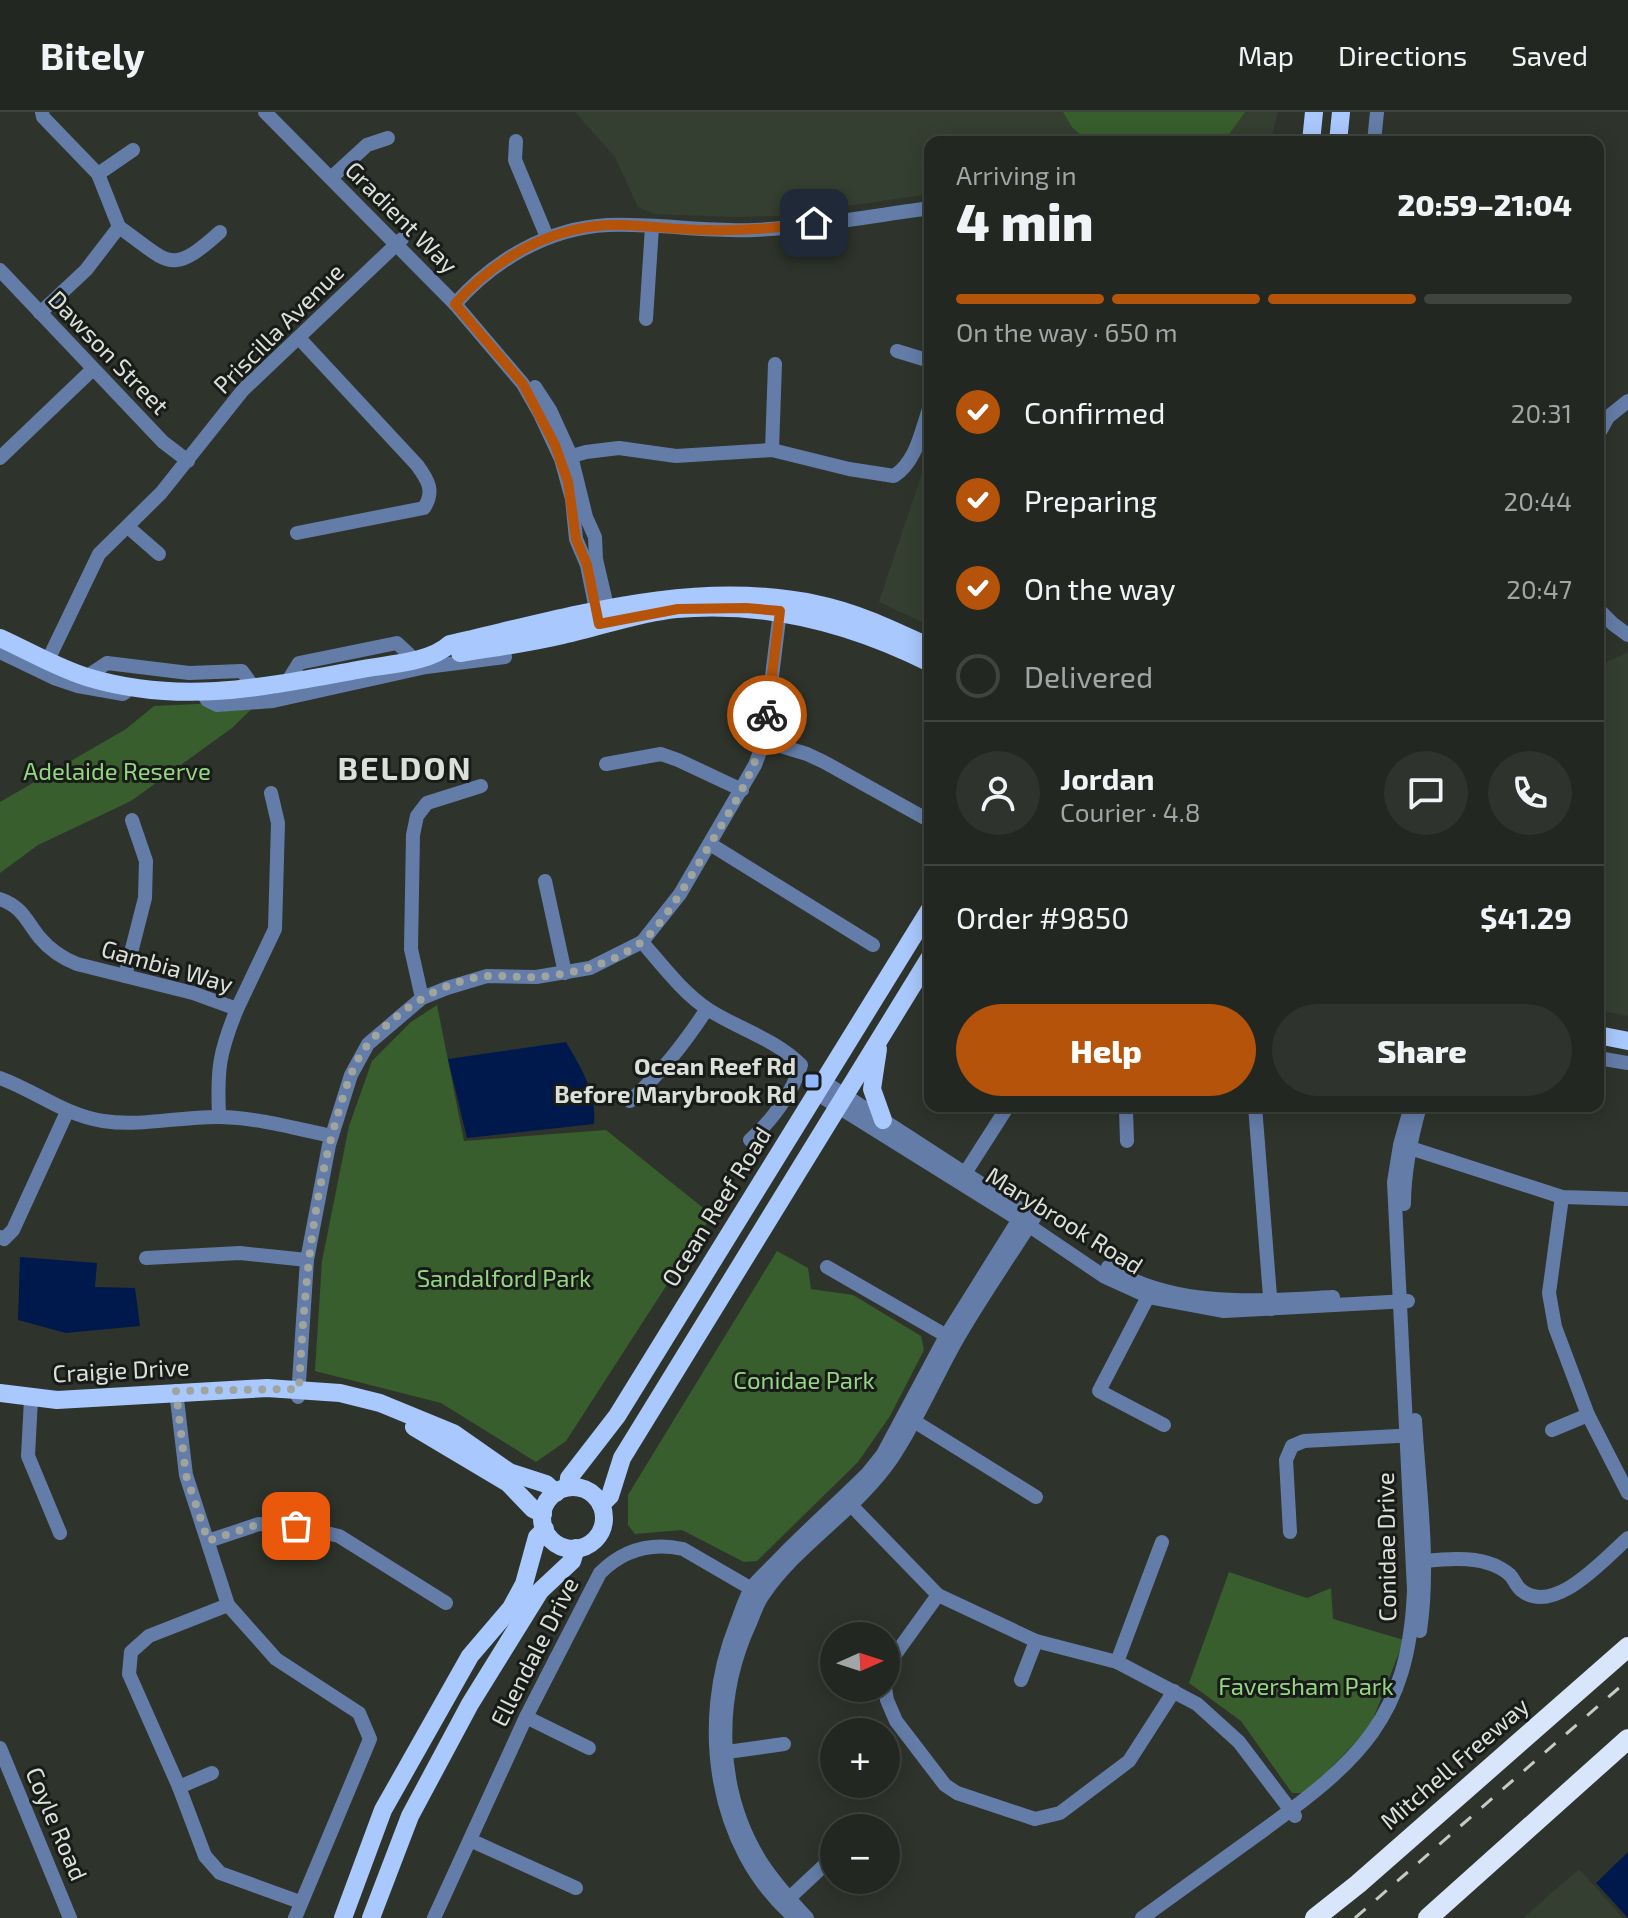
<!DOCTYPE html>
<html lang="en">
<head>
<meta charset="utf-8">
<style>
	body { margin:0; font-family:"Exo 2",sans-serif; background:#2e332e; color:#f1f3f6; height:100vh; display:flex; flex-direction:column; font-size:30px; white-space:nowrap }
	* { box-sizing:border-box; margin:0 }
	p { font-size:26px; color:#a2a5a5 }
	.icon { flex:none; width:44px; height:44px; fill:none; stroke:currentColor; stroke-width:2; stroke-linecap:round; stroke-linejoin:round }
	.map { position:relative; flex:1; overflow:hidden }
	.details { position:absolute; left:924px; top:24px; width:680px; height:976px; display:flex; flex-direction:column; background:#222721; border-radius:16px; box-shadow:0 4px 20px #0003,0 0 0 2px #3f443f }
	.details>* { flex:none }
	.needle { width:52px; rotate:87deg }
	.fabs { position:absolute; left:820px; top:1510px; display:grid; gap:16px }
	.fabs a { display:grid; place-items:center; width:80px; height:80px; border-radius:50%; background:#222721; box-shadow:0 4px 20px #0003,0 0 0 2px #3f443f; font-size:40px }
	.pin { position:absolute; display:grid; place-items:center; width:68px; height:68px; color:#fff; margin:-34px; border-radius:16px; box-shadow:0 4px 12px #0006 }
	.courier { position:absolute; display:grid; place-items:center; width:80px; height:80px; margin:-40px; border:6px solid #b45309; border-radius:50%; background:#fff; color:#222; box-shadow:0 2px 10px #0007 }
	.summary em { font-style:normal; font-weight:800 }
	.summary div { display:flex; flex-direction:column-reverse }
	.summary { display:flex; align-items:center; justify-content:space-between; height:136px; padding:0 32px }
	h1 { font-size:52px; font-weight:800; line-height:60px }
	.bar { display:grid; grid-template-columns:repeat(4,1fr); gap:12px 8px; align-content:center; height:96px; padding:0 32px }
	.bar i { height:10px; border-radius:6px; background:#3f443f }
	.bar .active { background:#b45309 }
	.bar p { grid-column:span 4 }
	.line { display:flex; align-items:center; gap:20px; padding:0 32px; border-top:2px solid #3f443f }
	.line div { flex:1 }
	.round { display:grid; place-items:center; flex:none; width:84px; height:84px; border-radius:42px; background:#2e332e }
	ol { padding:0 32px; list-style:none }
	li { display:flex; align-items:center; gap:24px; height:88px }
	li p { margin-inline-start:auto }
	li .icon { padding:8px; border-radius:50%; background:#b45309; color:#fff; stroke-width:4 }
	li:last-child { color:#a2a5a5 }
	li i { width:44px; height:44px; border:4px solid #3f443f; border-radius:50% }
	.cta { display:flex; gap:16px; margin-top:auto; padding:16px 32px }
	.cta a { flex:1; height:92px; border-radius:48px; background:#b45309; color:#fff; font-size:32px; font-weight:800; line-height:92px; text-align:center }
	.cta a+a { background:#2e332e; color:#f1f3f6 }
	header { display:flex; align-items:center; gap:48px; box-sizing:border-box; height:112px; padding:0 40px; background:#222721; border-bottom:2px solid #3f443f }
	header strong { font-size:38px }
	nav { display:flex; gap:44px; margin-inline-start:auto; font-size:28px }
	.map>svg:first-child { display:block }
	.built { fill:#343f31 }
	.green { fill:#385e2d }
	.water { fill:#00194d }
	.lines { fill:none; stroke-linecap:round; stroke-linejoin:round }
	.minor { stroke:#647da8; stroke-width:14 }
	.major { stroke:#a9c8fd; stroke-width:18 }
	.highway { stroke:#d8e5fa; stroke-width:20 }
	.rail { stroke:#c6cbc5; stroke-width:3; stroke-dasharray:14 14; stroke-linecap:butt }
	.done { stroke:#9fa49e; stroke-width:8; stroke-dasharray:0 14.4 }
	.route { stroke:#b45309; stroke-width:10 }
	.poi-dot { fill:#90b8fd; stroke:#181b17; stroke-width:3 }
	.labels { text-anchor:middle; stroke-width:6; stroke-linejoin:round; paint-order:stroke }
	.street-label { font-size:24px; fill:#dce0db; stroke:#181b17 }
	.park-label { font-size:24px; fill:#94d582; stroke:#181b17 }
	.poi-label { font-size:24px; font-weight:bold; fill:#dce0db; stroke:#181b17; text-anchor:end }
	.district-label { font-size:32px; font-weight:bold; letter-spacing:2px; fill:#dce0db; stroke:#181b17 }
</style>
</head>
<body>
<header>
<strong>Bitely</strong>
<nav><a>Map</a><a>Directions</a><a>Saved</a></nav>
</header>
<div class="map">
<svg width="1628" height="1806" viewBox="0 0 1628 1806">
	<rect width="100%" height="100%" fill="#2e342c"/>
	<!-- built -->
	<g class="built">
		<path d="M575 0H1278L1270 30H930V82L779 104 733 105 654 102 638 95 615 45Z"/>
		<path d="M930 337V514L879 490Z"/>
		<path d="M1628 540V904L1598 898V554Z"/>
		<path d="M1579 1757 1623 1806H1523Z"/>
	</g>
	<!-- green -->
	<g class="green">
		<path d="M1063 0H1245L1230 21 1219 30H1088L1072 15Z"/>
		<path d="M260 589 232 616 131 689 38 733 0 761V690L126 617 154 594Z"/>
		<path d="M437 893 464 1029 606 1018 712 1103 566 1329 536 1350 441 1291 315 1259 322 1149 349 1014 372 949 411 910Z"/>
		<path d="M777 1139 808 1156 811 1177 853 1183 921 1224 924 1238 890 1304 858 1350 757 1449 744 1450 682 1418 635 1422 628 1413V1383Z"/>
		<path d="M1229 1460 1307 1486 1331 1476 1333 1507 1404 1528 1370 1615 1307 1681H1292L1241 1609 1189 1571Z"/>
	</g>
	<!-- water -->
	<g class="water">
		<path d="M566 930C581 956 597 980 594 1012L467 1026 448 947Z"/>
		<path d="M20 1145 97 1151 95 1175 135 1176 140 1214 66 1221 18 1208Z"/>
		<path d="M1628 1740V1806L1596 1771Z"/>
	</g>
	<g class="lines">
		<!-- minor -->
		<g class="minor">
			<path d="M265 0 455 192 523 272 540 302 561 347 572 387 576 427 587 453 598 508"/>
			<path d="M516 29 515 48 547 125"/>
			<path d="M1374 30 1377 0"/>
			<path d="M98 62 133 38"/>
			<path d="M331 66 367 33 388 26"/>
			<path d="M119 115C170 151 170 165 220 120"/>
			<path d="M0 158 163 330 188 349"/>
			<path d="M455 192C494 148 548 116 608 113 656 111 705 120 754 118 813 115 872 104 930 96"/>
			<path d="M40 201 86 158 119 115 98 62 43 5 42 0"/>
			<path d="M646 207 652 115"/>
			<path d="M897 239 930 249"/>
			<path d="M535 275 550 298 571 344 586 405 595 425 596 447 609 503"/>
			<path d="M1598 323 1608 305 1628 289"/>
			<path d="M772 338 775 252"/>
			<path d="M0 346 93 257"/>
			<path d="M565 346 586 340 619 336 676 344 772 338 849 357 894 364C917 349 921 319 930 294"/>
			<path d="M128 415 159 442"/>
			<path d="M297 421 424 396C435 379 428 368 417 353L299 226"/>
			<path d="M1598 497 1613 512 1628 523"/>
			<path d="M0 540 54 566 78 574 123 582 127 579"/>
			<path d="M48 548 99 442 161 381 243 278 402 127"/>
			<path d="M86 565 107 551 189 561 242 559 255 577"/>
			<path d="M286 572 299 551 397 531 414 547"/>
			<path d="M203 581 207 588 217 593 273 589 426 555 505 545"/>
			<path d="M764 629 807 642 824 650 930 709"/>
			<path d="M606 652 661 642 678 648 742 678"/>
			<path d="M710 732 873 833"/>
			<path d="M545 769 565 861"/>
			<path d="M0 787C23 795 26 809 40 826 51 839 62 846 77 852L193 881 237 897C219 941 217 957 219 1005"/>
			<path d="M642 830C662 853 683 881 709 898 739 917 775 927 801 953 793 980 771 1010 750 1028"/>
			<path d="M125 864 145 786 146 749 132 708"/>
			<path d="M422 886 411 837 413 723 417 704 427 691 481 674"/>
			<path d="M237 897 275 817 278 711 271 681"/>
			<path d="M1598 946 1628 951"/>
			<path d="M0 966C36 979 64 1003 103 1009 142 1015 181 1004 221 1005 258 1006 294 1016 331 1024"/>
			<path d="M823 969 1031 1104"/>
			<path d="M816 981 1034 1117 1105 1165 1149 1185 1224 1199 1408 1189"/>
			<path d="M630 989C662 960 683 933 707 897"/>
			<path d="M1123 994 1126 998 1127 1029"/>
			<path d="M1255 994 1271 1197"/>
			<path d="M1401 1033 1562 1085 1628 1087"/>
			<path d="M962 1066 1008 994"/>
			<path d="M1562 1085 1549 1181 1555 1215 1588 1303 1628 1381"/>
			<path d="M1404 1092C1404 1058 1411 1026 1420 994"/>
			<path d="M0 1125 4 1127 13 1118 67 1000"/>
			<path d="M146 1146 240 1141 307 1148"/>
			<path d="M827 1155 952 1227"/>
			<path d="M1108 1155C1176 1197 1257 1189 1333 1185"/>
			<path d="M1151 1179 1099 1279 1164 1313"/>
			<path d="M176 1279 186 1363 228 1493 276 1547 359 1601 370 1627 295 1806"/>
			<path d="M298 1285 307 1148 329 1033 351 963 368 932 422 886 447 876 487 864 536 865 590 856 642 830 680 782 755 653 764 629 781 491"/>
			<path d="M31 1287 28 1344 60 1421"/>
			<path d="M909 1306 1036 1385"/>
			<path d="M1415 1308C1419 1377 1430 1450 1420 1519"/>
			<path d="M1552 1318 1588 1303"/>
			<path d="M847 1389 938 1483 1036 1529 1117 1550 1197 1592 1239 1630 1295 1704"/>
			<path d="M1290 1420 1286 1348 1292 1334 1304 1329 1416 1323"/>
			<path d="M208 1429 259 1412 296 1414 339 1424 446 1491"/>
			<path d="M1414 1450C1437 1448 1467 1444 1488 1451 1495 1453 1505 1458 1510 1463 1514 1467 1516 1474 1521 1478 1554 1505 1604 1447 1628 1426"/>
			<path d="M228 1493 149 1524 131 1540 129 1562 179 1675 205 1744 220 1761 300 1790"/>
			<path d="M1117 1550 1162 1430"/>
			<path d="M886 1561 889 1551 938 1483"/>
			<path d="M1021 1568 1036 1529"/>
			<path d="M885 1576 887 1588 896 1609 945 1673 957 1681 1035 1707 1060 1701 1129 1649 1174 1579"/>
			<path d="M526 1605 589 1636"/>
			<path d="M0 1636 70 1806"/>
			<path d="M720 1641 784 1632"/>
			<path d="M179 1675 212 1661"/>
			<path d="M470 1728 576 1776"/>
			<path d="M784 1791 832 1746"/>
			<path d="M434 1806 526 1605 600 1461C623 1438 651 1430 683 1437L757 1480"/>
			<path d="M795 1806C713 1735 697 1610 736 1513 741 1501 745 1484 753 1474 761 1464 771 1456 779 1447 807 1418 838 1391 867 1362L883 1342 946 1224 1024 1099"/>
			<path d="M807 1806C791 1789 774 1770 761 1750 716 1678 715 1586 750 1511 754 1502 757 1491 763 1483 798 1431 856 1399 892 1346 917 1309 934 1268 956 1229 980 1187 1008 1147 1034 1106"/>
			<path d="M1142 1806C1182 1777 1222 1748 1261 1720 1359 1649 1409 1606 1414 1478L1394 1070 1400 1033 1411 994"/>
		</g>
		<!-- major -->
		<g class="major">
			<path d="M1311 30 1314 0"/>
			<path d="M1338 30 1341 0"/>
			<path d="M0 526C29 539 59 557 90 566 182 593 265 575 357 558 385 552 428 552 450 532 569 505 693 466 816 492 856 500 893 518 930 535"/>
			<path d="M460 541C494 536 529 531 563 523 600 515 637 501 676 497 766 489 850 511 930 551"/>
			<path d="M1598 923 1628 929"/>
			<path d="M878 937 872 977 883 1008"/>
			<path d="M0 1281 57 1288 267 1276 340 1281 380 1291 453 1321 509 1360 546 1372 556 1381"/>
			<path d="M414 1315 508 1371 533 1397 543 1402"/>
			<path d="M568 1375 569 1366 617 1304 930 797"/>
			<circle cx="573" cy="1406" r="31"/>
			<path d="M601 1393 610 1384 622 1346 930 845"/>
			<path d="M343 1806 383 1698 470 1544 511 1496 524 1472 537 1425 545 1417"/>
			<path d="M371 1806 410 1704 470 1592 540 1479 572 1449 576 1436"/>
		</g>
		<!-- highway -->
		<g class="highway">
			<path d="M1315 1806 1358 1772 1628 1535"/>
			<path d="M1428 1806 1628 1627"/>
		</g>
		<!-- rail -->
		<path class="rail" d="M1355 1806 1628 1568"/>
	</g>
	<g class="lines">
		<!-- done -->
		<path class="done" d="M296 1414 259 1412 208 1429 186 1363 176 1279 299 1277C304 1184 311 1091 338 1002 345 978 353 950 369 931 399 897 443 868 488 864 504 863 521 866 537 865 573 862 609 853 639 832 662 816 694 759 709 734 734 692 761 652 767 603"/>
		<!-- route -->
		<path class="route" d="M767 603 780 499 746 496 678 497 599 512 587 453 576 427 568 370 555 333 523 272 455 192C498 144 556 111 622 113 651 114 680 118 709 118 744 119 779 116 814 111"/>
	</g>
	<!-- markers -->
	<rect class="poi-dot" x="804" y="961" width="16" height="16" rx="4"/>
	<g class="labels">
		<!-- street labels -->
		<g class="street-label">
			<text transform="translate(401 106) rotate(45)" y="8">Gradient Way</text>
			<text transform="translate(279 217) rotate(-45)" y="8">Priscilla Avenue</text>
			<text transform="translate(108 241) rotate(46)" y="8">Dawson Street</text>
			<text transform="translate(167 855) rotate(16)" y="8">Gambia Way</text>
			<text transform="translate(717 1095) rotate(-58)" y="8">Ocean Reef Road</text>
			<text transform="translate(1064 1109) rotate(32)" y="8">Marybrook Road</text>
			<text transform="translate(121 1259) rotate(-3)" y="8">Craigie Drive</text>
			<text transform="translate(1387 1435) rotate(-91)" y="8">Conidae Drive</text>
			<text transform="translate(535 1540) rotate(-63)" y="8">Ellendale Drive</text>
			<text transform="translate(1455 1652) rotate(-41)" y="8">Mitchell Freeway</text>
			<text transform="translate(56 1712) rotate(67)" y="8">Coyle Road</text>
		</g>
		<!-- park labels -->
		<g class="park-label">
			<text x="117" y="668">Adelaide Reserve</text>
			<text x="504" y="1175">Sandalford Park</text>
			<text x="804" y="1277">Conidae Park</text>
			<text x="1306" y="1583">Faversham Park</text>
		</g>
		<!-- poi labels -->
		<g class="poi-label">
			<text x="796" y="963">Ocean Reef Rd<tspan x="796" dy="28">Before Marybrook Rd</tspan></text>
		</g>
		<!-- district labels -->
		<g class="district-label">
			<text x="405" y="668">BELDON</text>
		</g>
	</g>
</svg>
<div class="fabs">
<a><svg class="needle" viewBox="-14 -14 28 28"><path d="M0-13l5 13h-10z" fill="#e53935"/><path d="M0 13l5-13h-10z" fill="#a2a5a5"/></svg></a>
<a>+</a>
<a>−</a>
</div>
<div class="pin" style="left:296px;top:1414px;background:#ea580c"><svg class="icon" aria-label="bag" viewBox="0 0 24 24"><path d="M5 8h14l-1 12H6zM9 8a3 3 0 0 1 6 0"/></svg></div>
<div class="pin" style="left:814px;top:111px;background:#1f2937"><svg class="icon" aria-label="home" viewBox="0 0 24 24"><path d="M3 11l9-7 9 7M6 9v11h12V9"/></svg></div>
<div class="courier" style="left:767px;top:603px"><svg class="icon" aria-label="bike" viewBox="0 0 24 24"><circle cx="6" cy="16" r="4"/><circle cx="18" cy="16" r="4"/><path d="M6 16l4-8h5l3 8M10 8l3 8H6M13 5h3"/></svg></div>
<section class="details">
<div class="summary"><div><h1>4 min</h1><p>Arriving in</p></div><em>20:59–21:04</em></div>
<div class="bar"><i class="active"></i><i class="active"></i><i class="active"></i><i></i><p>On the way · 650 m</p></div>
<ol>
<li><svg class="icon" aria-label="check" viewBox="0 0 24 24"><path d="M5 12l5 5 9-10"/></svg>Confirmed<p>20:31</p></li>
<li><svg class="icon" aria-label="check" viewBox="0 0 24 24"><path d="M5 12l5 5 9-10"/></svg>Preparing<p>20:44</p></li>
<li><svg class="icon" aria-label="check" viewBox="0 0 24 24"><path d="M5 12l5 5 9-10"/></svg>On the way<p>20:47</p></li>
<li><i></i>Delivered</li>
</ol>
<div class="line" style="height:144px"><a class="round"><svg class="icon" aria-label="person" viewBox="0 0 24 24"><circle cx="12" cy="8" r="4"/><path d="M4 21q1-7 8-7t8 7"/></svg></a><div><b>Jordan</b><p>Courier · 4.8</p></div><a class="round"><svg class="icon" aria-label="chat" viewBox="0 0 24 24"><path d="M4 5h16v11H9l-5 4z"/></svg></a><a class="round"><svg class="icon" aria-label="phone" viewBox="0 0 24 24"><path d="M5 4h4l2 5-3 2q2 4 5 5l2-3 5 2v4C11 20 4 13 5 4z"/></svg></a></div>
<div class="line" style="height:104px"><div>Order #9850</div><b>$41.29</b></div>
<div class="cta"><a>Help</a><a>Share</a></div>
</section>
</div>
</body>
</html>
